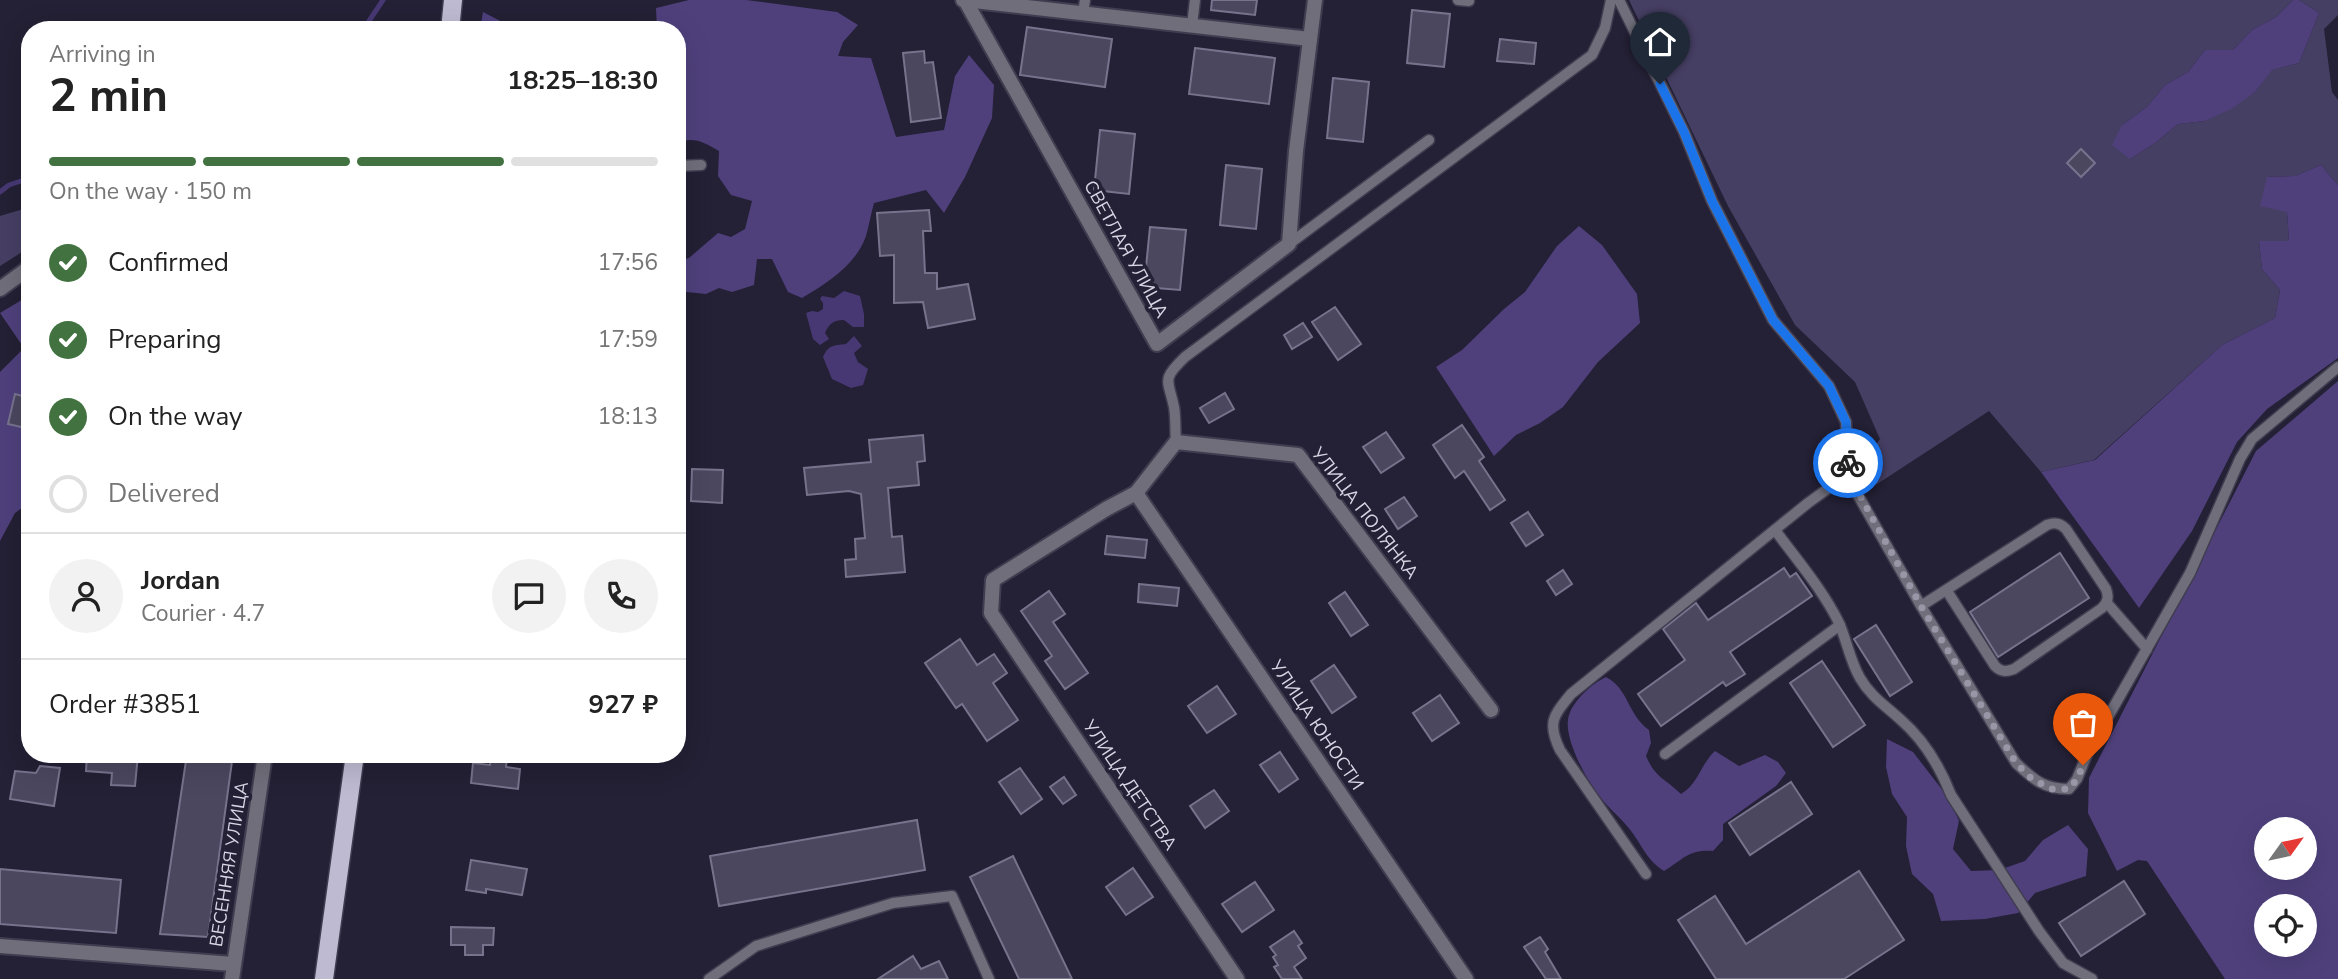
<!DOCTYPE html>
<html lang="en">
<head>
<meta charset="utf-8">
<style>
	body { margin:0; font-family:"Nunito Sans",sans-serif; background:#f2f2f2; color:#222; height:100vh; display:flex; flex-direction:column; font-size:26px; white-space:nowrap }
	* { box-sizing:border-box; margin:0 }
	p { font-size:23px; color:#767676 }
	.icon { flex:none; width:38px; height:38px; fill:none; stroke:currentColor; stroke-width:2; stroke-linecap:round; stroke-linejoin:round }
	.map { position:relative; flex:1; overflow:hidden }
	.sheet { position:absolute; left:21px; top:21px; width:665px; height:742px; display:flex; flex-direction:column; background:#fff; border-radius:28px; box-shadow:0 7px 28px #0002 }
	.sheet>* { flex:none }
	.needle { width:46px; rotate:57deg }
	.controls { position:absolute; left:2254px; top:817px; display:grid; gap:14px }
	.controls a { display:grid; place-items:center; width:63px; height:63px; border-radius:50%; background:#fff; box-shadow:0 7px 28px #0002; font-size:35px }
	.pin { position:absolute; display:grid; place-items:center; width:60px; height:60px; color:#fff; margin:-72px -30px; border-radius:50% 50% 50% 0; rotate:-45deg; box-shadow:0 0 7px #0007 }
	.pin .icon { rotate:45deg }
	.courier { position:absolute; display:grid; place-items:center; width:70px; height:70px; margin:-35px; border:5px solid #1a73e8; border-radius:50%; background:#fff; color:#222; box-shadow:0 2px 9px #0007 }
	.headline em { font-style:normal; font-weight:700 }
	.headline div { display:flex; flex-direction:column-reverse }
	.headline { display:flex; align-items:center; justify-content:space-between; height:119px; padding:0 28px }
	h1 { font-size:46px; font-weight:700; line-height:52px }
	.bar { display:grid; grid-template-columns:repeat(4,1fr); gap:10px 7px; align-content:center; height:84px; padding:0 28px }
	.bar i { height:9px; border-radius:5px; background:#e0e0e0 }
	.bar .on { background:#427240 }
	.bar p { grid-column:span 4 }
	.line { display:flex; align-items:center; gap:18px; padding:0 28px; border-top:2px solid #e0e0e0 }
	.line div { flex:1 }
	.round { display:grid; place-items:center; flex:none; width:74px; height:74px; border-radius:37px; background:#f2f2f2 }
	ol { padding:0 28px; list-style:none }
	li { display:flex; align-items:center; gap:21px; height:77px }
	li p { margin-inline-start:auto }
	li .icon { padding:7px; border-radius:50%; background:#427240; color:#fff; stroke-width:4 }
	li:last-child { color:#767676 }
	li i { width:38px; height:38px; border:4px solid #e0e0e0; border-radius:50% }
	.map>svg:first-child { display:block }
	.green { fill:#463f64 }
	.forest { fill:#4f407c; fill-rule:evenodd }
	.water { fill:#473873 }
	.lines { fill:none; stroke-linecap:round; stroke-linejoin:round }
	.stream { stroke:#473873; stroke-width:5 }
	.building { fill:#4b475f; stroke:#77738d; stroke-width:2 }
	.service-casing { stroke:#413d51; stroke-width:13 }
	.minor-casing { stroke:#413d51; stroke-width:18 }
	.primary-casing { stroke:#413d51; stroke-width:21 }
	.service { stroke:#706e7a; stroke-width:10 }
	.minor { stroke:#706e7a; stroke-width:14 }
	.primary { stroke:#bebad2; stroke-width:18 }
	.done { stroke:#9996a7; stroke-width:7; stroke-dasharray:0 12.6 }
	.route { stroke:#1a73e8; stroke-width:9 }
	.labels { text-anchor:middle; stroke-width:7; stroke-linejoin:round; paint-order:stroke }
	.street-label { font-size:18px; fill:#d8d6e5; stroke:#242035 }
</style>
</head>
<body>
<div class="map">
<svg width="2338" height="979" viewBox="0 0 2338 979">
	<rect width="100%" height="100%" fill="#242035"/>
	<!-- green -->
	<g class="green">
		<path d="M1629 0H2293L2276 17 2252 30 2233 50H2205L2188 72 2165 85 2147 107 2122 125 2130 159 2155 143 2178 124 2205 121 2255 92 2271 70 2299 63 2319 13 2299 0H2338V15L2324 29 2332 92 2338 100V185L2321 165 2295 176 2267 177 2287 212 2289 241H2259L2262 269 2280 290 2275 318 2222 345 2094 460 2041 472 1989 411 1868 490 1860 470 1880 439 1855 382 1795 325 1728 206Z"/>
		<path d="M30 207V247L0 266V216Z"/>
	</g>
	<!-- forest -->
	<g class="forest">
		<path d="M689 0H746L837 12 858 25 843 42 838 56 871 58 896 137 944 130 955 76 969 55 994 85 992 118 965 177 944 213 926 190 874 203C871 214 869 225 866 236 856 265 827 283 802 298L788 292 772 259H757L754 285 732 292 719 288 706 294 677 291V262L689 258 718 233 731 237 745 229 752 201 731 195 718 176 719 151C704 142 693 136 677 143V30H657L656 8Z"/>
		<path d="M2293 0H2299L2319 13 2299 63 2272 70 2255 92 2231 109 2205 121 2178 124 2155 143 2130 159 2112 145 2122 125 2147 107 2165 85 2188 72 2205 50H2233L2252 30 2276 17Z"/>
		<path d="M483 12 514 28V30H480Z"/>
		<path d="M2321 165 2338 185V358L2267 409 2237 442 2192 531 2139 608 2041 472 2095 460 2222 345 2275 318 2280 290 2262 269 2259 241H2289L2287 212 2260 206 2267 177 2295 176Z"/>
		<path d="M1579 226 1602 245 1637 294 1640 323 1598 362 1563 407 1540 423 1516 435 1494 456 1436 367 1462 350 1504 309 1525 292 1557 246Z"/>
		<path d="M30 295V502L15 513 0 541V372L24 348 0 313Z"/>
		<path d="M2338 381V979H2225L2147 861 2138 860 2117 871 2088 813 2089 778 2256 451ZM2266 830H2305V868H2266ZM2266 906H2305V945H2266Z"/>
		<path d="M1606 677C1629 689 1627 714 1649 730L1651 743 1646 756C1656 779 1665 778 1681 794 1699 783 1700 765 1715 751L1739 766 1765 755 1778 762 1786 773 1776 786 1723 824V840L1713 851C1688 849 1683 860 1664 871 1645 859 1641 842 1627 826 1618 815 1606 806 1598 794 1586 779 1565 740 1568 720 1570 703 1591 684 1606 677Z"/>
		<path d="M1887 739 1913 752 1947 796 1959 821 1953 849 1971 871 1999 870 2025 861 2043 840 2068 825 2088 849 2086 876 2035 893 2018 913 1985 919 1941 921 1933 894 1912 874 1906 846 1907 817 1892 794 1886 767Z"/>
	</g>
	<!-- water -->
	<g class="water">
		<path d="M844 291 860 296 864 314V327H853L844 320C833 320 829 324 825 333L829 339 820 345 813 339 806 313 812 311 818 312 823 309V303L820 299 822 296 834 298Z"/>
		<path d="M854 336 862 346 854 353 858 362 868 369 863 385 851 388 832 379 823 357C829 344 833 346 846 344Z"/>
	</g>
	<g class="lines">
		<!-- stream -->
		<g class="stream">
			<path d="M363 30 383 0"/>
			<path d="M0 192 9 185 30 178"/>
		</g>
	</g>
	<!-- building -->
	<g class="building">
		<path d="M1212 0H1257L1255 15 1211 10Z"/>
		<path d="M1412 10 1450 14 1444 67 1407 63Z"/>
		<path d="M1027 27 1112 39 1105 87 1020 75Z"/>
		<path d="M1500 39 1536 43 1534 64 1497 61Z"/>
		<path d="M1195 48 1275 58 1269 104 1189 94Z"/>
		<path d="M924 51 925 63 933 62 941 118 911 122 903 53Z"/>
		<path d="M1333 78 1369 82 1363 142 1327 138Z"/>
		<path d="M1100 130 1135 134 1129 194 1094 190Z"/>
		<path d="M2081 149 2095 163 2081 177 2067 163Z"/>
		<path d="M1226 165 1262 169 1256 229 1220 225Z"/>
		<path d="M929 210 931 231H923L925 273H937V289L968 284 975 319 928 328 923 302 894 303V255L880 256 877 213Z"/>
		<path d="M1150 227 1186 230 1180 290 1144 287Z"/>
		<path d="M1335 307 1361 344 1338 360 1312 322Z"/>
		<path d="M1303 323 1312 337 1292 349 1284 335Z"/>
		<path d="M1225 393 1234 409 1209 423 1200 408Z"/>
		<path d="M15 394 30 398V429L8 424Z"/>
		<path d="M1462 425 1484 457 1479 461 1505 500 1490 510 1464 471 1455 478 1433 445Z"/>
		<path d="M1386 432 1404 458 1381 473 1363 447Z"/>
		<path d="M923 435 925 461 917 462 919 485 888 488 892 537 902 536 905 572 846 577 845 560 856 559 855 539 865 538 861 494 849 491 807 495 804 468 871 462 869 440Z"/>
		<path d="M692 469 723 470 722 503 691 501Z"/>
		<path d="M1404 497 1417 516 1398 529 1385 509Z"/>
		<path d="M1528 512 1543 535 1526 546 1511 523Z"/>
		<path d="M1107 536 1147 540 1145 558 1105 554Z"/>
		<path d="M2060 553 2089 598 1998 657 1970 612Z"/>
		<path d="M1784 568 1790 577 1796 573 1812 596 1730 652 1745 674 1726 686 1723 682 1661 726 1638 694 1685 660 1663 629 1696 603 1708 620Z"/>
		<path d="M1563 570 1572 584 1556 595 1547 581Z"/>
		<path d="M1139 584 1179 588 1177 606 1138 602Z"/>
		<path d="M1049 591 1065 614 1053 622 1088 673 1065 689 1045 661 1052 656 1021 611Z"/>
		<path d="M1345 592 1368 625 1351 636 1329 603Z"/>
		<path d="M1876 625 1912 682 1890 696 1854 639Z"/>
		<path d="M960 639 977 665 994 654 1007 673 993 683 1018 720 987 741 962 704 956 708 925 663Z"/>
		<path d="M1822 661 1865 725 1833 747 1790 683Z"/>
		<path d="M1334 665 1356 697 1332 713 1311 681Z"/>
		<path d="M1217 686 1236 714 1207 733 1188 706Z"/>
		<path d="M1440 695 1459 723 1432 741 1413 713Z"/>
		<path d="M1280 752 1298 779 1279 792 1260 765Z"/>
		<path d="M87 754H138L135 786 111 785 112 773 86 771Z"/>
		<path d="M187 754H233L208 937 160 934Z"/>
		<path d="M491 755 507 757 506 767 520 769 518 789 471 783 473 763 490 765Z"/>
		<path d="M40 766 60 768 54 806 10 799 15 771 36 773Z"/>
		<path d="M1020 768 1042 799 1021 814 999 782Z"/>
		<path d="M1064 777 1076 795 1063 804 1050 787Z"/>
		<path d="M1791 782 1812 814 1750 855 1729 823Z"/>
		<path d="M1214 790 1229 811 1205 828 1190 806Z"/>
		<path d="M917 820 925 870 719 906 710 856Z"/>
		<path d="M1013 856 1072 979H1019L970 877Z"/>
		<path d="M471 860 527 869 522 895 486 889V893L466 890Z"/>
		<path d="M1133 868 1153 897 1126 915 1106 887Z"/>
		<path d="M0 869 121 880 116 933 0 924Z"/>
		<path d="M1859 871 1904 940 1844 979H1716L1678 920 1715 896 1746 944Z"/>
		<path d="M2124 881 2145 914 2081 956 2059 923Z"/>
		<path d="M1255 882 1274 910 1242 932 1222 904Z"/>
		<path d="M451 927 494 928 493 945H483V955H465V945H451Z"/>
		<path d="M1294 931 1302 943 1298 946 1306 958 1294 967 1302 979H1282L1274 967 1278 965 1273 957 1276 955 1270 947Z"/>
		<path d="M1540 937 1548 949 1545 952 1561 979H1546L1524 947Z"/>
		<path d="M913 956 921 969 939 961 948 979H878Z"/>
	</g>
	<g class="lines">
		<!-- service casing -->
		<g class="service-casing">
			<g id="service">
				<path d="M1458 0 1469 1"/>
				<path d="M1619 0 1684 132 1712 201 1773 320 1829 386 1846 422 1848 474 1855 490 1921 606 2016 763C2034 780 2044 789 2069 789L2077 779 2088 752 2190 573 2240 459 2252 439 2338 367"/>
				<path d="M1083 13 1085 0"/>
				<path d="M1192 25 1195 0"/>
				<path d="M677 166 701 165"/>
				<path d="M1289 244 1429 140"/>
				<path d="M1176 442C1175 431 1176 418 1174 407 1168 379 1161 380 1185 357L1592 55 1605 28 1611 0"/>
				<path d="M1775 530C1797 560 1823 590 1839 623 1847 641 1850 661 1860 678 1871 697 1886 706 1901 720 1924 740 1940 767 1951 795L2039 931 2063 963 2092 979"/>
				<path d="M2107 603 2147 649"/>
				<path d="M1921 606 2047 525C2055 522 2060 523 2066 529L2106 589C2109 597 2108 602 2102 608L2014 669C2006 672 2001 672 1995 666L1947 591"/>
				<path d="M1665 754 1840 625"/>
				<path d="M1646 874 1560 750C1547 723 1553 716 1571 694L1808 503 1848 474"/>
				<path d="M709 979 756 946 893 903 952 896 989 979"/>
			</g>
		</g>
		<!-- minor casing -->
		<g class="minor-casing">
			<g id="minor">
				<path d="M963 0H965L1157 344 1289 244 1296 151 1315 0"/>
				<path d="M965 0 1310 39"/>
				<path d="M0 289 30 267"/>
				<path d="M1136 493 1466 979"/>
				<path d="M0 946 233 964"/>
				<path d="M232 979 265 754"/>
				<path d="M1237 979 991 613 993 580 1106 509 1136 493 1176 442 1298 455 1491 710"/>
			</g>
		</g>
		<!-- primary casing -->
		<g class="primary-casing">
			<g id="primary">
				<path d="M450 30 453 0"/>
				<path d="M324 979 355 754"/>
			</g>
		</g>
		<!-- service -->
		<use href="#service" class="service"/>
		<!-- minor -->
		<use href="#minor" class="minor"/>
		<!-- primary -->
		<use href="#primary" class="primary"/>
	</g>
	<g class="lines">
		<!-- done -->
		<path class="done" d="M1848 463V474L1921 606 2016 763 2032 779 2052 789H2069L2077 779 2083 765"/>
		<!-- route -->
		<path class="route" d="M1660 84 1684 132 1712 201 1773 320 1829 386 1846 422 1848 463"/>
	</g>
	<g class="labels">
		<!-- street labels -->
		<g class="street-label">
			<text transform="translate(1126 249) rotate(61)" y="6">СВЕТЛАЯ УЛИЦА</text>
			<text transform="translate(1365 513) rotate(52)" y="6">УЛИЦА ПОЛЯНКА</text>
			<text transform="translate(1317 725) rotate(56)" y="6">УЛИЦА ЮНОСТИ</text>
			<text transform="translate(1130 785) rotate(56)" y="6">УЛИЦА ДЕТСТВА</text>
			<text transform="translate(229 864) rotate(-81)" y="6">ВЕСЕННЯЯ УЛИЦА</text>
		</g>
	</g>
</svg>
<div class="controls">
<a><svg class="needle" viewBox="-14 -14 28 28"><path d="M0-13l5 13h-10z" fill="#e53935"/><path d="M0 13l5-13h-10z" fill="#767676"/></svg></a>
<a><svg class="icon" aria-label="locate" viewBox="0 0 24 24"><circle cx="12" cy="12" r="6"/><path d="M12 2v4M12 18v4M2 12h4M18 12h4"/></svg></a>
</div>
<div class="pin" style="left:2083px;top:765px;background:#ea580c"><svg class="icon" aria-label="bag" viewBox="0 0 24 24"><path d="M5 8h14l-1 12H6zM9 8a3 3 0 0 1 6 0"/></svg></div>
<div class="pin" style="left:1660px;top:84px;background:#1f2937"><svg class="icon" aria-label="home" viewBox="0 0 24 24"><path d="M3 11l9-7 9 7M6 9v11h12V9"/></svg></div>
<div class="courier" style="left:1848px;top:463px"><svg class="icon" aria-label="bike" viewBox="0 0 24 24"><circle cx="6" cy="16" r="4"/><circle cx="18" cy="16" r="4"/><path d="M6 16l4-8h5l3 8M10 8l3 8H6M13 5h3"/></svg></div>
<section class="sheet">
<div class="headline"><div><h1>2 min</h1><p>Arriving in</p></div><em>18:25–18:30</em></div>
<div class="bar"><i class="on"></i><i class="on"></i><i class="on"></i><i></i><p>On the way · 150 m</p></div>
<ol>
<li><svg class="icon" aria-label="check" viewBox="0 0 24 24"><path d="M5 12l5 5 9-10"/></svg>Confirmed<p>17:56</p></li>
<li><svg class="icon" aria-label="check" viewBox="0 0 24 24"><path d="M5 12l5 5 9-10"/></svg>Preparing<p>17:59</p></li>
<li><svg class="icon" aria-label="check" viewBox="0 0 24 24"><path d="M5 12l5 5 9-10"/></svg>On the way<p>18:13</p></li>
<li><i></i>Delivered</li>
</ol>
<div class="line" style="height:126px"><a class="round"><svg class="icon" aria-label="person" viewBox="0 0 24 24"><circle cx="12" cy="8" r="4"/><path d="M4 21q1-7 8-7t8 7"/></svg></a><div><b>Jordan</b><p>Courier · 4.7</p></div><a class="round"><svg class="icon" aria-label="chat" viewBox="0 0 24 24"><path d="M4 5h16v11H9l-5 4z"/></svg></a><a class="round"><svg class="icon" aria-label="phone" viewBox="0 0 24 24"><path d="M5 4h4l2 5-3 2q2 4 5 5l2-3 5 2v4C11 20 4 13 5 4z"/></svg></a></div>
<div class="line" style="height:91px"><div>Order #3851</div><b>927 ₽</b></div>
</section>
</div>
</body>
</html>
